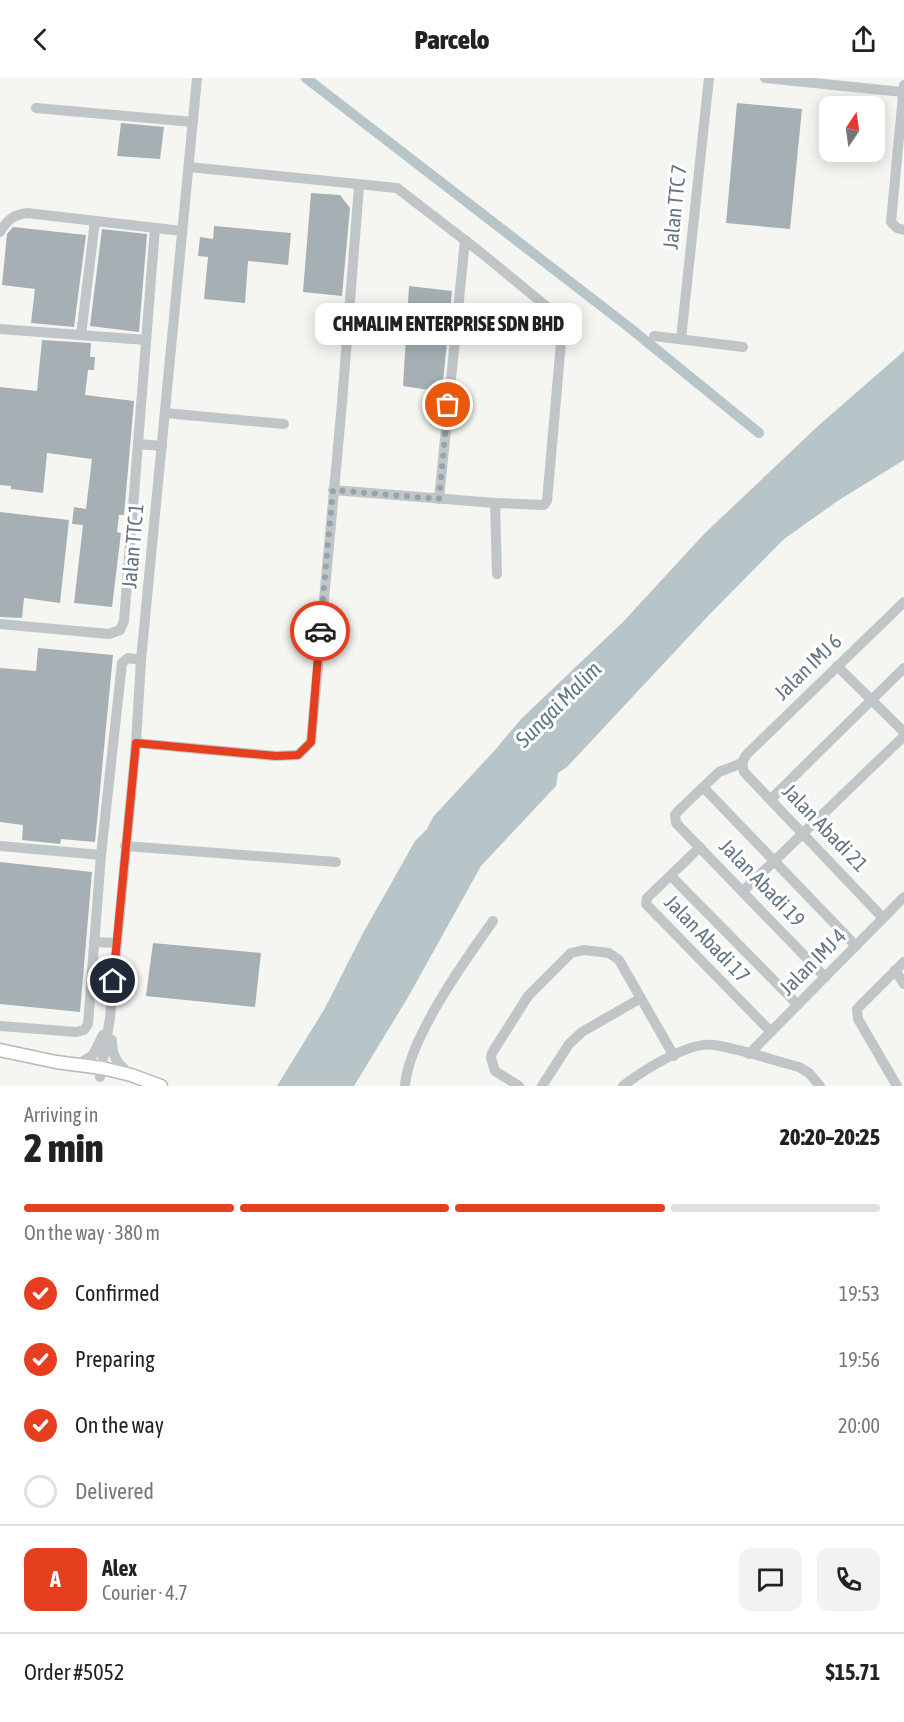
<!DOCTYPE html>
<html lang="en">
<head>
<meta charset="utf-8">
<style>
	body { margin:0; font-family:"Asap Condensed",sans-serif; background:#f2f2f2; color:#222; height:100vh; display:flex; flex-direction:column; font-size:22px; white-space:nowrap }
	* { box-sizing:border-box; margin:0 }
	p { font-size:20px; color:#767676 }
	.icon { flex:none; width:33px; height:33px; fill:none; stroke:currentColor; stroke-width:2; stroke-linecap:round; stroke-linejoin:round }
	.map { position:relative; height:1008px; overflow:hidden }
	.sheet { display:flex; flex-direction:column; background:#fff; flex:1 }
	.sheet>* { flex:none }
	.needle { width:39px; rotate:13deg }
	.controls { position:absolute; left:819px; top:18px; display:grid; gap:12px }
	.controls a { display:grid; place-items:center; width:66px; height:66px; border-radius:12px; background:#fff; box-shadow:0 3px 15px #0003; font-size:30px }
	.pin { position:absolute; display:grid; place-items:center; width:51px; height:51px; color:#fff; margin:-26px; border:3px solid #fff; border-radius:50%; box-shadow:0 2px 6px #0007 }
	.courier { position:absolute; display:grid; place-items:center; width:60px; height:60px; margin:-30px; border:4px solid #e63f20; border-radius:50%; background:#fff; color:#222; box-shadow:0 2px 8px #0007 }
	.bubble { position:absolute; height:42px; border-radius:12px; background:#fff; box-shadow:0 3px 15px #0003; font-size:20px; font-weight:800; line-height:42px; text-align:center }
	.summary em { font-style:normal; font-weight:800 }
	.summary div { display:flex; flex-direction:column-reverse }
	.summary { display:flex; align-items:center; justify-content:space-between; height:102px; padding:0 24px }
	h1 { font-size:39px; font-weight:800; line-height:45px }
	.bar { display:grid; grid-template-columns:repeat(4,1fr); gap:9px 6px; align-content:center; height:72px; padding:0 24px }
	.bar i { height:8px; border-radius:4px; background:#e0e0e0 }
	.bar .selected { background:#e63f20 }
	.bar p { grid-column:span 4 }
	.line { display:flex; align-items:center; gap:15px; padding:0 24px; border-top:2px solid #e0e0e0 }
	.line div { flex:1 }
	.round { display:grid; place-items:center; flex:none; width:63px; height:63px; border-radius:12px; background:#f2f2f2 }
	ol { padding:0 24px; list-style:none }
	li { display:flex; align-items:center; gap:18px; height:66px }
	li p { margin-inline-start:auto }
	li .icon { padding:6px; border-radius:50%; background:#e63f20; color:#fff; stroke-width:4 }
	li:last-child { color:#767676 }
	li i { width:33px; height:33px; border:3px solid #e0e0e0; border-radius:50% }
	header { display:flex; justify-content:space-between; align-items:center; height:78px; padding:0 24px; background:#fff; font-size:27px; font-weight:800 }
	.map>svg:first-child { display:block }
	.water { fill:#b7c5c8 }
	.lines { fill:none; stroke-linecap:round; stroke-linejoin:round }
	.canal { stroke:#b7c5c8; stroke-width:10 }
	.building { fill:#a6b0b4 }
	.major-casing { stroke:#b3b8bb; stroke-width:15 }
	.minor { stroke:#c0c5c7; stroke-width:10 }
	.major { stroke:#fff; stroke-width:12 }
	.done { stroke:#96a3aa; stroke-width:6; stroke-dasharray:0 10.8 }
	.route { stroke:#e63f20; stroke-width:8 }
	.labels { text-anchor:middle; stroke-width:6; stroke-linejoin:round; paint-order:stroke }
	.street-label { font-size:21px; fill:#637783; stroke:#fff }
	.water-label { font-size:22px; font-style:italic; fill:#5f7a80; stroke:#fff }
</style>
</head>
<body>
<header><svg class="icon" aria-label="back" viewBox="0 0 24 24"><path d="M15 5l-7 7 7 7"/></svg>Parcelo<svg class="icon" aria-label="share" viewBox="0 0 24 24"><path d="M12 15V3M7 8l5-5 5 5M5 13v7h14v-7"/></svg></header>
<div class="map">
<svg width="904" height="1008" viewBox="0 0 904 1008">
	<rect width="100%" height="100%" fill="#f5f5f1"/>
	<!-- water -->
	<path class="water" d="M904 273V382L839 422 784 461 709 537 567 689 558 695 556 708 481 788 407 921 354 1008H277L325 930 362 857 415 763 427 751 433 739 495 672 521 641 623 544 704 456 818 348Z"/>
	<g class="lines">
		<!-- canal -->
		<path class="canal" d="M306 0 630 250 759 355"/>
	</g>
	<!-- building -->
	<g class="building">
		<path d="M737 25 802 31 790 151 726 145Z"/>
		<path d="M121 45 164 49 160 81 117 78Z"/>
		<path d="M311 115 340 117 350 130 342 218 303 214Z"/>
		<path d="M214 148 291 155 288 187 248 183 245 225 204 221 208 179 198 178 200 159 213 161Z"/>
		<path d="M13 149 86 157 74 249 31 245 35 211 2 207 7 156Z"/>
		<path d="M102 151 147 156 139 254 90 248Z"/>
		<path d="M409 208 452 213 442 314 403 308Z"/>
		<path d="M42 262 91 265 90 279H95L94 292H88L85 317 134 323 124 437H119L117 454 121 455 112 529 74 525 83 447 72 446 74 429 86 431 92 381 47 375 43 415 11 411V408L0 407V309L37 313Z"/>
		<path d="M0 434 69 442 60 525 24 520 22 540 0 539Z"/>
		<path d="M38 570 113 577 95 764 61 761 60 766 22 762 23 747 0 744V590L36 593Z"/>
		<path d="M0 784 92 794 80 934 0 926Z"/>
		<path d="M153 865 261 875 255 929 146 918Z"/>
	</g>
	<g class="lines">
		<!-- major casing -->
		<g class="major-casing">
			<path id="major" d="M0 972 56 984 102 990 131 997 161 1008"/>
		</g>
		<!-- minor -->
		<g class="minor">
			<path d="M765 0 903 14"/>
			<path d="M904 7 891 144 897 150 904 152"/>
			<path d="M36 30 193 44"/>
			<path d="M189 89 397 110 479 173 563 242 547 423 544 427 495 425 333 412"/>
			<path d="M0 154C7 142 13 137 27 135L182 153"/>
			<path d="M0 251 146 262"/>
			<path d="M81 257 95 143"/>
			<path d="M654 258 743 269"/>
			<path d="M681 261 709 0"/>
			<path d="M165 335 284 346"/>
			<path d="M138 366 162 368"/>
			<path d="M439 421 465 162"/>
			<path d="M495 425 497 496"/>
			<path d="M0 546 109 556 120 552 124 543 155 150"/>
			<path d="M837 588 904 654"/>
			<path d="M136 665 276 678 298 677 311 664 342 325 359 108"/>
			<path d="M742 685 719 694 678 733 675 737 676 745 825 899"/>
			<path d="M742 685 746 677 904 524"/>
			<path d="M742 685 744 694 883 840"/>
			<path d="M703 709 856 868"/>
			<path d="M771 721 904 590"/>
			<path d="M0 768 101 777 88 946 84 952 76 954 0 948"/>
			<path d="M125 768 336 784"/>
			<path d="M700 769 647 820 646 826 771 954"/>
			<path d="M101 777 122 585 128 580 141 582"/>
			<path d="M671 798 798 927"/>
			<path d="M743 813 904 658"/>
			<path d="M94 864 117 865"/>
			<path d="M895 892 904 906"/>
			<path d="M112 962C112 979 117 985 130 996"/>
			<path d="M749 976 904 819"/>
			<path d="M79 986 93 977 103 957"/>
			<path d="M100 999 110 940 136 665 141 582 197 0"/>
			<path d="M405 1008C408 962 465 882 493 843"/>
			<path d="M519 1008 495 993 491 980 492 975 528 918 571 875 584 872 609 875 619 882 674 978"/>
			<path d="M542 1008 569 966 582 954 641 920"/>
			<path d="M623 1008C642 993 689 963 714 967 741 971 772 982 799 989L809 995 820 1008"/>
			<path d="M897 1008 858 941 857 931 904 884"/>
		</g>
		<!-- major -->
		<use href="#major" class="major"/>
	</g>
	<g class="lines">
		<!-- done -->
		<path class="done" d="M320 553 333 412 439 421 448 327"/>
		<!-- route -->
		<path class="route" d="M113 903 136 665 276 678 298 677 311 664 320 553"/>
	</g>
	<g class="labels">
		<!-- street labels -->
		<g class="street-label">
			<text transform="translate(675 129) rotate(-84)" y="7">Jalan TTC 7</text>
			<text transform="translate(133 468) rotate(-85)" y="7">Jalan TTC 1</text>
			<text transform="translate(808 589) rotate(-44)" y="7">Jalan IMJ 6</text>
			<text transform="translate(825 750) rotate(46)" y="7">Jalan Abadi 21</text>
			<text transform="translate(762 805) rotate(46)" y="7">Jalan Abadi 19</text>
			<text transform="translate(707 861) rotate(46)" y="7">Jalan Abadi 17</text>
			<text transform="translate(813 884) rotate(-45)" y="7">Jalan IMJ 4</text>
		</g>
		<!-- water labels -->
		<g class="water-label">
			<text transform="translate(558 626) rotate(-45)" y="8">Sungai Malim</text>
		</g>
	</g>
</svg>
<div class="controls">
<a><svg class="needle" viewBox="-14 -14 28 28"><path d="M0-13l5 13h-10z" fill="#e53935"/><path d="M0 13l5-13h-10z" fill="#767676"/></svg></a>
</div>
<div class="pin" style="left:448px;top:327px;background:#ea580c"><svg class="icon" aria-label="bag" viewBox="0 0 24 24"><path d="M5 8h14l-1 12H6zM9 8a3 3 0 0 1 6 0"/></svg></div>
<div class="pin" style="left:113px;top:903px;background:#1f2937"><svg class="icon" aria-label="home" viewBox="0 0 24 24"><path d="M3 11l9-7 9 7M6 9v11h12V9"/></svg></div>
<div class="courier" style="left:320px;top:553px"><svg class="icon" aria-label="car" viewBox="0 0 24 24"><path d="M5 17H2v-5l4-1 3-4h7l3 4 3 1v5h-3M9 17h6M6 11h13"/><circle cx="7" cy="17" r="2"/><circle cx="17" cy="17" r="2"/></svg></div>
<div class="bubble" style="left:315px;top:225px;width:267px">CHMALIM ENTERPRISE SDN BHD</div>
</div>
<section class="sheet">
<div class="summary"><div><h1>2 min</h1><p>Arriving in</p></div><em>20:20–20:25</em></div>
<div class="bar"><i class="selected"></i><i class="selected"></i><i class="selected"></i><i></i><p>On the way · 380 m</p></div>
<ol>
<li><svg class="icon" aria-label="check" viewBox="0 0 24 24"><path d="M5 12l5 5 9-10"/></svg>Confirmed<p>19:53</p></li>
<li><svg class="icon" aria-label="check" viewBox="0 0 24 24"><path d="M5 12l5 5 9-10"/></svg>Preparing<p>19:56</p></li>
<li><svg class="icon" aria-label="check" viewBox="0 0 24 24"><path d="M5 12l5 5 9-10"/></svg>On the way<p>20:00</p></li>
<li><i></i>Delivered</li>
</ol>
<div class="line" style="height:108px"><b class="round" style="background:#e63f20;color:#fff">A</b><div><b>Alex</b><p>Courier · 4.7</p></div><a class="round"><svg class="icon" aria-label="chat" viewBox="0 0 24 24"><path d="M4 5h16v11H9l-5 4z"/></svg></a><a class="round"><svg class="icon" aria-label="phone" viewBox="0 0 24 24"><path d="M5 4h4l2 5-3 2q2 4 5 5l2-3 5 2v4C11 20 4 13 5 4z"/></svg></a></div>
<div class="line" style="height:78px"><div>Order #5052</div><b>$15.71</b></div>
</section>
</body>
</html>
